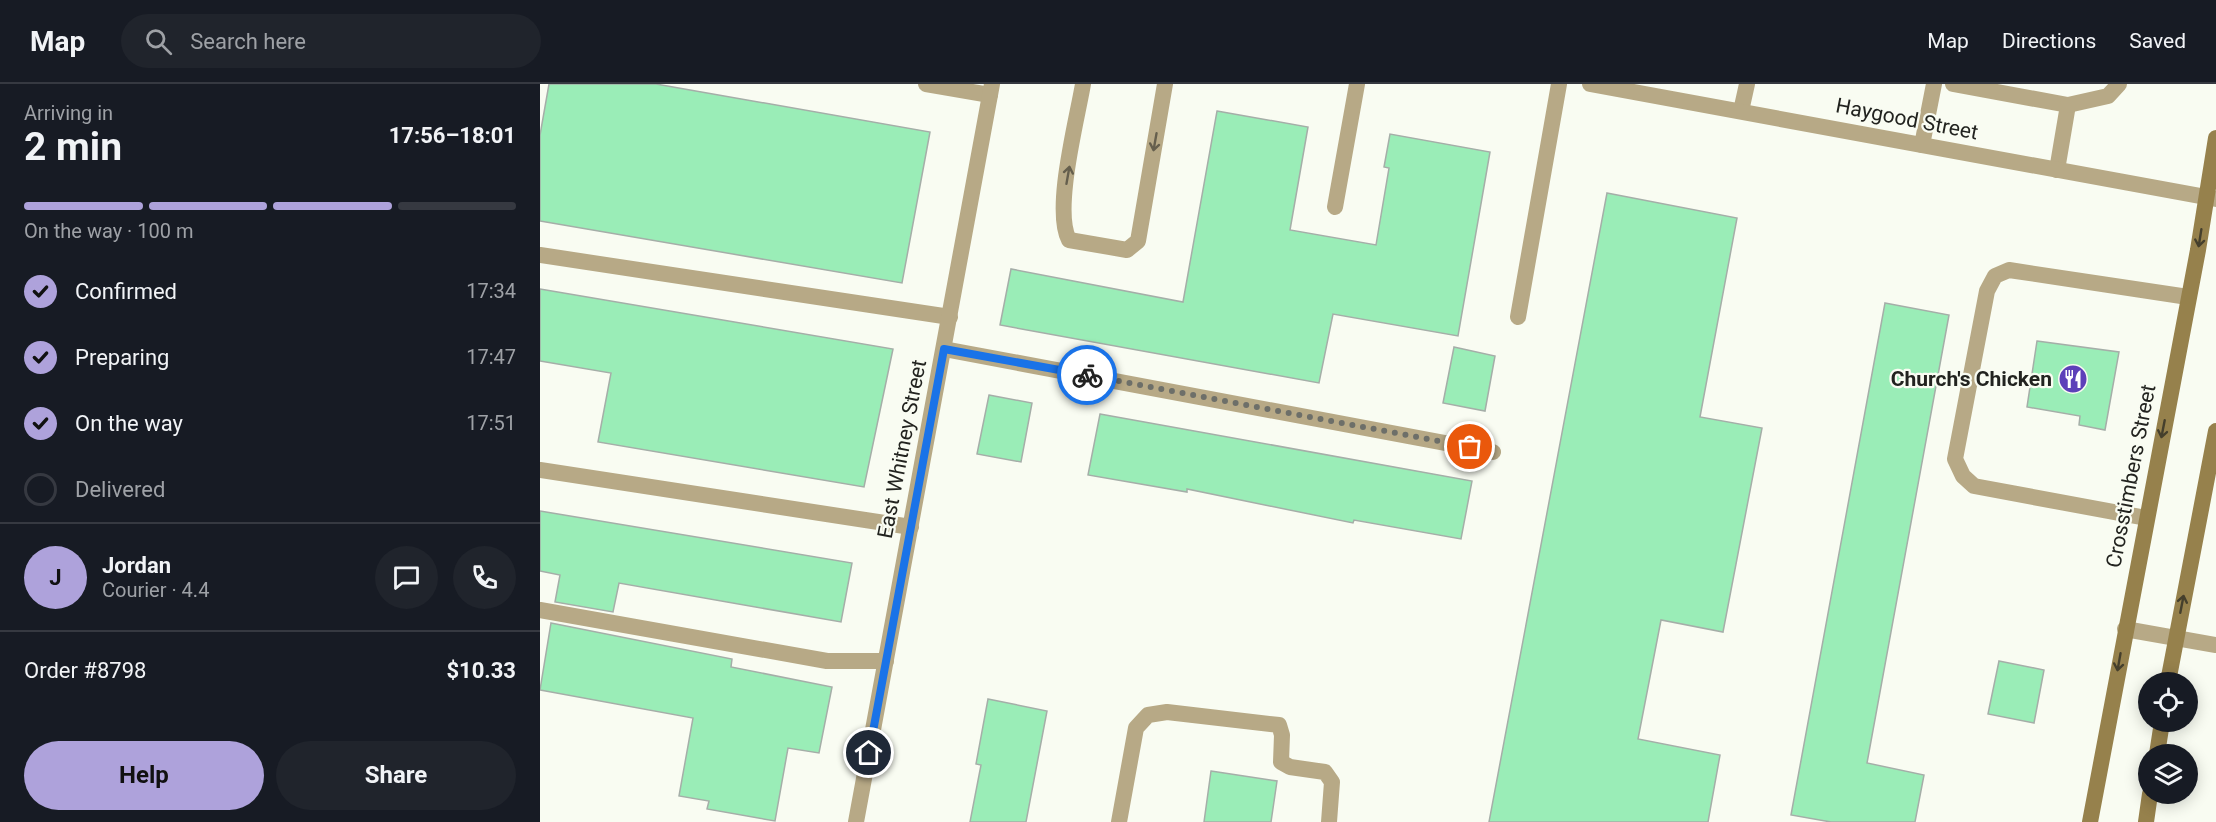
<!DOCTYPE html>
<html lang="en">
<head>
<meta charset="utf-8">
<style>
	body { margin:0; font-family:Roboto,sans-serif; background:#20242c; color:#f1f3f6; height:100vh; display:flex; flex-direction:column; font-size:22px; white-space:nowrap }
	* { box-sizing:border-box; margin:0 }
	p { font-size:20px; color:#9ea1a6 }
	.icon { flex:none; width:33px; height:33px; fill:none; stroke:currentColor; stroke-width:2; stroke-linecap:round; stroke-linejoin:round }
	.map { position:relative; flex:1; overflow:hidden }
	.drawer { display:flex; flex-direction:column; background:#171b24; width:540px }
	.drawer>* { flex:none }
	.buttons { position:absolute; left:1598px; top:588px; display:grid; gap:12px }
	.buttons a { display:grid; place-items:center; width:60px; height:60px; border-radius:50%; background:#171b24; box-shadow:0 3px 15px #0003; font-size:30px }
	.pin { position:absolute; display:grid; place-items:center; width:51px; height:51px; color:#fff; margin:-26px; border:3px solid #fff; border-radius:50%; box-shadow:0 2px 6px #0007 }
	.courier { position:absolute; display:grid; place-items:center; width:60px; height:60px; margin:-30px; border:4px solid #1a73e8; border-radius:50%; background:#fff; color:#222; box-shadow:0 2px 8px #0007 }
	.headline em { font-style:normal; font-weight:700 }
	.headline div { display:flex; flex-direction:column-reverse }
	.headline { display:flex; align-items:center; justify-content:space-between; height:102px; padding:0 24px }
	h1 { font-size:39px; font-weight:700; line-height:45px }
	.bar { display:grid; grid-template-columns:repeat(4,1fr); gap:9px 6px; align-content:center; height:72px; padding:0 24px }
	.bar i { height:8px; border-radius:4px; background:#363941 }
	.bar .on { background:#aea2db }
	.bar p { grid-column:span 4 }
	.line { display:flex; align-items:center; gap:15px; padding:0 24px; border-top:2px solid #363941 }
	.line div { flex:1 }
	.round { display:grid; place-items:center; flex:none; width:63px; height:63px; border-radius:32px; background:#20242c }
	ol { padding:0 24px; list-style:none }
	li { display:flex; align-items:center; gap:18px; height:66px }
	li p { margin-inline-start:auto }
	li .icon { padding:6px; border-radius:50%; background:#aea2db; color:#111; stroke-width:4 }
	li:last-child { color:#9ea1a6 }
	li i { width:33px; height:33px; border:3px solid #363941; border-radius:50% }
	.primary-button { display:flex; gap:12px; margin-top:auto; padding:12px 24px }
	.primary-button a { flex:1; height:69px; border-radius:36px; background:#aea2db; color:#111; font-size:24px; font-weight:700; line-height:69px; text-align:center }
	.primary-button a+a { background:#20242c; color:#f1f3f6 }
	header { display:flex; align-items:center; gap:36px; box-sizing:border-box; height:84px; padding:0 30px; background:#171b24; border-bottom:2px solid #363941 }
	header strong { font-size:28px }
	nav { display:flex; gap:33px; margin-inline-start:auto; font-size:21px }
	.search { width:420px; height:54px; background:#20242c; display:flex; align-items:center; gap:15px; box-sizing:border-box; padding:0 21px; border-radius:33px; color:#9ea1a6; font-size:22px }
	main { display:flex; flex:1; min-height:0 }
	.map>svg:first-child { display:block }
	.building { fill:#9aedb7; stroke:#a5aea8; stroke-width:1.5 }
	.lines { fill:none; stroke-linecap:round; stroke-linejoin:round }
	.service { stroke:#b7a986; stroke-width:16 }
	.minor { stroke:#b7a986; stroke-width:16 }
	.tertiary { stroke:#b7a986; stroke-width:16 }
	.secondary { stroke:#96814c; stroke-width:16 }
	.oneway { stroke:#655f4d }
	.oneway2 { stroke:#453f2c }
	.done { stroke:#6d6f69; stroke-width:6; stroke-dasharray:0 10.8 }
	.route { stroke:#1a73e8; stroke-width:8 }
	.labels { text-anchor:middle; stroke-width:4.5; stroke-linejoin:round; paint-order:stroke }
	.street-label { font-size:21px; fill:#22231f; stroke:#f9fcf2 }
	.poi-label { font-size:21px; font-weight:bold; fill:#22231f; stroke:#f9fcf2; text-anchor:end }
</style>
</head>
<body>
<header>
<strong>Map</strong>
<div class="search"><svg class="icon" aria-label="search" viewBox="0 0 24 24"><circle cx="10" cy="10" r="6"/><path d="M15 15l6 6"/></svg>Search here</div>
<nav><a>Map</a><a>Directions</a><a>Saved</a></nav>
</header>
<main>
<section class="drawer">
<div class="headline"><div><h1>2 min</h1><p>Arriving in</p></div><em>17:56–18:01</em></div>
<div class="bar"><i class="on"></i><i class="on"></i><i class="on"></i><i></i><p>On the way · 100 m</p></div>
<ol>
<li><svg class="icon" aria-label="check" viewBox="0 0 24 24"><path d="M5 12l5 5 9-10"/></svg>Confirmed<p>17:34</p></li>
<li><svg class="icon" aria-label="check" viewBox="0 0 24 24"><path d="M5 12l5 5 9-10"/></svg>Preparing<p>17:47</p></li>
<li><svg class="icon" aria-label="check" viewBox="0 0 24 24"><path d="M5 12l5 5 9-10"/></svg>On the way<p>17:51</p></li>
<li><i></i>Delivered</li>
</ol>
<div class="line" style="height:108px"><b class="round" style="background:#aea2db;color:#111">J</b><div><b>Jordan</b><p>Courier · 4.4</p></div><a class="round"><svg class="icon" aria-label="chat" viewBox="0 0 24 24"><path d="M4 5h16v11H9l-5 4z"/></svg></a><a class="round"><svg class="icon" aria-label="phone" viewBox="0 0 24 24"><path d="M5 4h4l2 5-3 2q2 4 5 5l2-3 5 2v4C11 20 4 13 5 4z"/></svg></a></div>
<div class="line" style="height:78px"><div>Order #8798</div><b>$10.33</b></div>
<div class="primary-button"><a>Help</a><a>Share</a></div>
</section>
<div class="map">
<svg width="1676" height="738" viewBox="0 0 1676 738">
	<rect width="100%" height="100%" fill="#f9fcf2"/>
	<!-- building -->
	<g class="building">
		<path d="M9 0H116L390 48 362 199 0 137V51Z"/>
		<path d="M677 27 768 43 750 146 836 161 849 84 844 83 850 50 950 68 918 252 793 230 779 299 460 241 471 185 643 218Z"/>
		<path d="M1067 109 1197 134 1160 333 1222 344 1183 548 1121 536 1098 655 1180 671 1168 738H949Z"/>
		<path d="M0 205 353 265 324 403 58 358 71 289 0 277Z"/>
		<path d="M1345 219 1409 231 1327 679 1384 691 1375 738H1291L1251 731Z"/>
		<path d="M1497 257 1579 268 1565 346 1539 341 1540 332 1487 323Z"/>
		<path d="M914 263 955 272 945 327 903 319Z"/>
		<path d="M449 311 492 319 481 378 437 370Z"/>
		<path d="M560 330 932 397 921 455 814 436 813 439 647 405V408L548 391Z"/>
		<path d="M0 427 312 479 301 538 79 499 73 528 15 518 20 491 0 487Z"/>
		<path d="M11 539 192 575 191 583 292 603 279 669 248 664 235 737 167 725 169 717 139 712 153 634 0 606Z"/>
		<path d="M1459 577 1504 586 1494 639 1448 630Z"/>
		<path d="M448 615 507 627 486 738H430L441 681 436 680Z"/>
		<path d="M671 687 737 697 731 738H664Z"/>
	</g>
	<g class="lines">
		<!-- service -->
		<g class="service">
			<path d="M386 0 450 11"/>
			<path d="M543 0C537 36 513 126 529 156L587 166 598 157 625 0"/>
			<path d="M1413 0 1528 21 1517 86"/>
			<path d="M1528 21 1568 12 1579 0"/>
			<path d="M1201 27 1207 0"/>
			<path d="M1382 61 1394 0"/>
			<path d="M795 123 817 0"/>
			<path d="M0 171 410 233"/>
			<path d="M978 233 1019 0"/>
			<path d="M404 265 953 368"/>
			<path d="M0 386 371 443"/>
			<path d="M1606 434 1434 402 1423 392 1415 375 1447 207 1455 192 1469 186 1648 213"/>
			<path d="M0 526 287 577H346"/>
			<path d="M579 738 596 644 608 631 627 628 739 641 742 651 741 678 750 683 785 688 792 698 789 738"/>
		</g>
		<!-- minor -->
		<g class="minor">
			<path d="M1050 0 1676 115"/>
			<path d="M1585 545 1676 561"/>
		</g>
		<!-- tertiary -->
		<path class="tertiary" d="M316 738 452 0"/>
		<!-- secondary -->
		<g class="secondary">
			<path d="M1628 598 1676 347"/>
			<path d="M1617 670 1622 638"/>
			<path d="M1550 738 1658 166 1676 54"/>
			<path d="M1606 738 1610 710"/>
		</g>
	</g>
	<!-- one-way arrows -->
	<defs><path id="oneway-shaft" d="M-6 0H5M1.5-3L5.5 0L1.5 3" fill="none" stroke-width="1.6" stroke-linecap="round" stroke-linejoin="round" transform="scale(1.5)"/></defs>
	<g class="oneway">
		<use href="#oneway-shaft" transform="translate(615 58) rotate(100)"/>
		<use href="#oneway-shaft" transform="translate(528 91) rotate(-80)"/>
	</g>
	<g class="oneway2">
		<use href="#oneway-shaft" transform="translate(1660 154) rotate(99)"/>
		<use href="#oneway-shaft" transform="translate(1623 345) rotate(101)"/>
		<use href="#oneway-shaft" transform="translate(1642 520) rotate(-79)"/>
		<use href="#oneway-shaft" transform="translate(1579 578) rotate(100)"/>
	</g>
	<g class="lines">
		<!-- done -->
		<path class="done" d="M547 291 930 363"/>
		<!-- route -->
		<path class="route" d="M329 669 404 265 547 291"/>
	</g>
	<!-- icons -->
	<defs>
		<g id="restaurant-disc" transform="scale(1.5)"><circle r="9.5" fill="#5d40b9" stroke="#f9fcf2"/><path d="M-5-6h1v4h1v-4h1v4h1v-4h1v5L-1.5 .5V6h-2V.5L-5-1ZM5-6V6H3V1.5H1.5Q1.5-4 5-6Z" fill="#fff"/></g>
	</defs>
	<g fill-rule="evenodd">
		<use href="#restaurant-disc" x="1533" y="295"/>
	</g>
	<g class="labels">
		<!-- street labels -->
		<g class="street-label">
			<text transform="translate(1367 35) rotate(11)" y="7">Haygood Street</text>
			<text transform="translate(362 365) rotate(-79)" y="7">East Whitney Street</text>
			<text transform="translate(1591 392) rotate(-79)" y="7">Crosstimbers Street</text>
		</g>
		<!-- poi labels -->
		<g class="poi-label">
			<text x="1512" y="302">Church's Chicken</text>
		</g>
	</g>
</svg>
<div class="buttons">
<a><svg class="icon" aria-label="locate" viewBox="0 0 24 24"><circle cx="12" cy="12" r="6"/><path d="M12 2v4M12 18v4M2 12h4M18 12h4"/></svg></a>
<a><svg class="icon" aria-label="layers" viewBox="0 0 24 24"><path d="M12 4l9 5-9 5-9-5zM3 14l9 5 9-5"/></svg></a>
</div>
<div class="pin" style="left:930px;top:363px;background:#ea580c"><svg class="icon" aria-label="bag" viewBox="0 0 24 24"><path d="M5 8h14l-1 12H6zM9 8a3 3 0 0 1 6 0"/></svg></div>
<div class="pin" style="left:329px;top:669px;background:#1f2937"><svg class="icon" aria-label="home" viewBox="0 0 24 24"><path d="M3 11l9-7 9 7M6 9v11h12V9"/></svg></div>
<div class="courier" style="left:547px;top:291px"><svg class="icon" aria-label="bike" viewBox="0 0 24 24"><circle cx="6" cy="16" r="4"/><circle cx="18" cy="16" r="4"/><path d="M6 16l4-8h5l3 8M10 8l3 8H6M13 5h3"/></svg></div>
</div>
</main>
</body>
</html>
